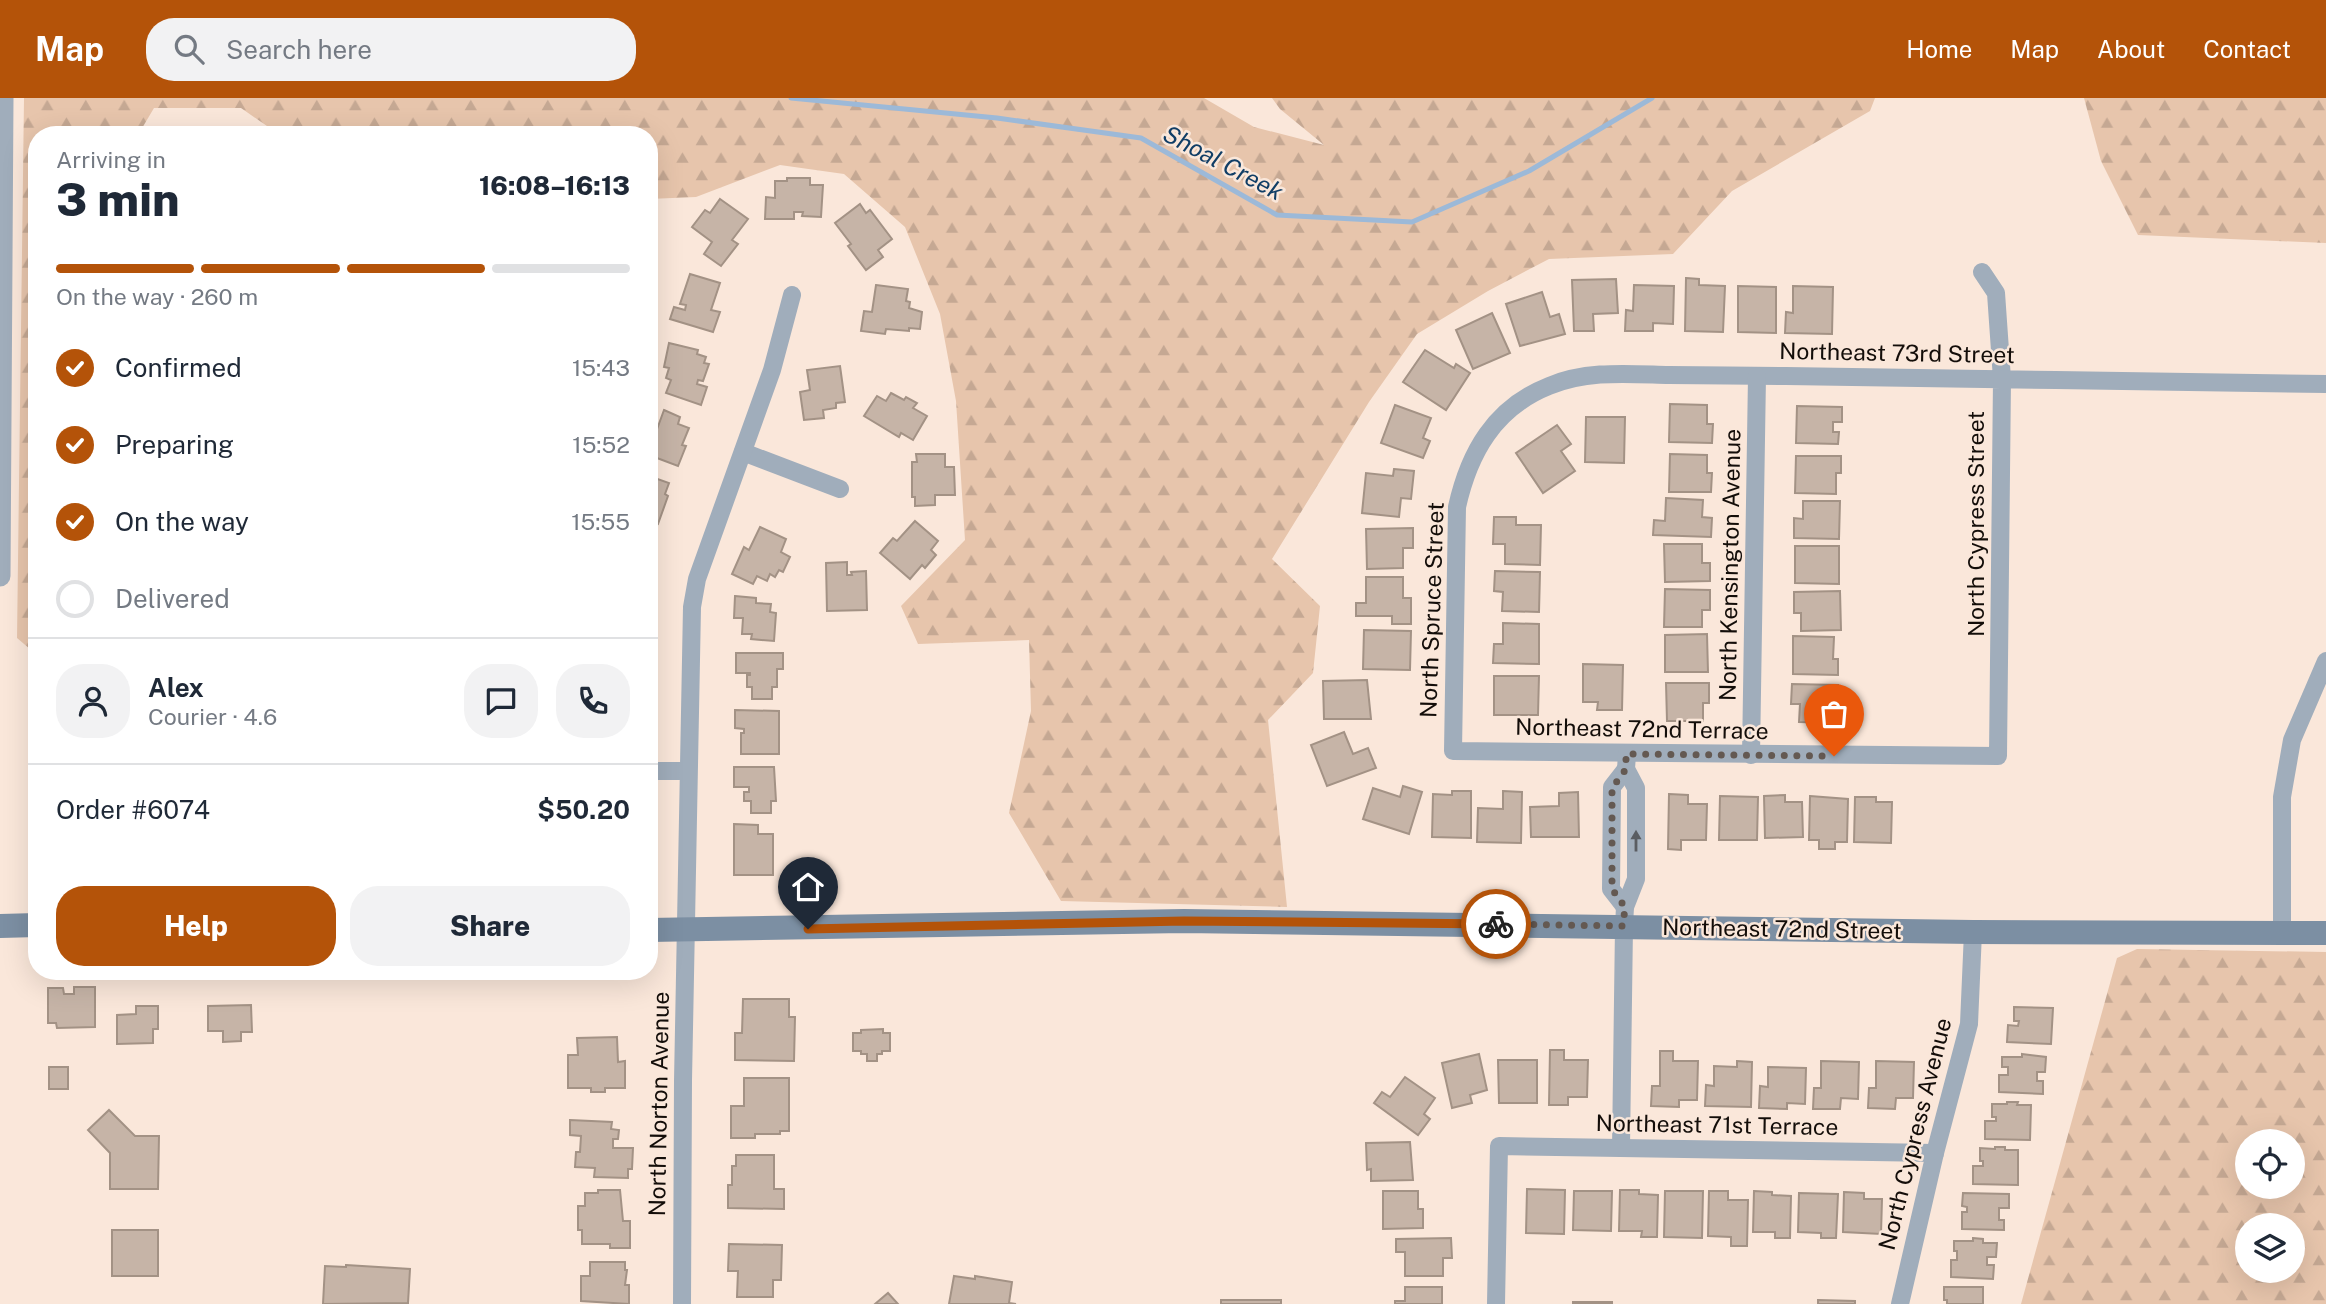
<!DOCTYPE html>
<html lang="en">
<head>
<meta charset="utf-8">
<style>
	body { margin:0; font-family:"Public Sans",sans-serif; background:#f2f2f3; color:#1f2937; height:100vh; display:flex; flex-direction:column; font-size:26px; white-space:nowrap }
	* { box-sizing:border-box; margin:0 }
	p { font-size:23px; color:#747a83 }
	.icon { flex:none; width:38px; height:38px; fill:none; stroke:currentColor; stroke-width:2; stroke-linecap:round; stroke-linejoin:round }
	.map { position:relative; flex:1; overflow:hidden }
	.side { position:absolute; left:28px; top:28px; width:630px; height:854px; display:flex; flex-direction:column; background:#fff; border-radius:28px; box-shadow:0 7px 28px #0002 }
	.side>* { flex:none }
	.tools { position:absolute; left:2235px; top:1031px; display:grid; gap:14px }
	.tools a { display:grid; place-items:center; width:70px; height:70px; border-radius:50%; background:#fff; box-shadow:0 7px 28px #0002; font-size:35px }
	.pin { position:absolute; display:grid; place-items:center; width:60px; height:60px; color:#fff; margin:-72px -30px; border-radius:50% 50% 50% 0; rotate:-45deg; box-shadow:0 0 7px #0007 }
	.pin .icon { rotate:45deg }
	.courier { position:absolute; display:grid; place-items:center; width:70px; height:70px; margin:-35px; border:5px solid #b45309; border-radius:50%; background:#fff; color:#222; box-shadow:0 2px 9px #0007 }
	.head em { font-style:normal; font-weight:800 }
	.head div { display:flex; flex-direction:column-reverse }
	.head { display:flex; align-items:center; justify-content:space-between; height:119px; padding:0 28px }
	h1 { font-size:46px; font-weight:800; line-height:52px }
	.bar { display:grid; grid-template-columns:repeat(4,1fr); gap:10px 7px; align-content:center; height:84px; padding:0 28px }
	.bar i { height:9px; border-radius:5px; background:#e0e1e3 }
	.bar .selected { background:#b45309 }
	.bar p { grid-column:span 4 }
	.line { display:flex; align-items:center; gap:18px; padding:0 28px; border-top:2px solid #e0e1e3 }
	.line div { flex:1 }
	.round { display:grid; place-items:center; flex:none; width:74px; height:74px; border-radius:28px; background:#f2f2f3 }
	ol { padding:0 28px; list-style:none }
	li { display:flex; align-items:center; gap:21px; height:77px }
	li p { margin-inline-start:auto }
	li .icon { padding:7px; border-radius:50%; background:#b45309; color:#fff; stroke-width:4 }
	li:last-child { color:#747a83 }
	li i { width:38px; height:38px; border:4px solid #e0e1e3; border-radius:50% }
	.cta { display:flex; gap:14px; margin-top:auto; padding:14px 28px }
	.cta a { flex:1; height:80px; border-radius:28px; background:#b45309; color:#fff; font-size:28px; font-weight:800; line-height:80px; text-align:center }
	.cta a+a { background:#f2f2f3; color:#1f2937 }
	header { display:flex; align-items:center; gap:42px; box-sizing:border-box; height:98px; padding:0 35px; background:#b45309; color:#fff }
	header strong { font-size:33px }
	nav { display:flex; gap:38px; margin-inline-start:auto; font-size:24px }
	.search { width:490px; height:63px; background:#f2f2f3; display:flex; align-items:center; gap:18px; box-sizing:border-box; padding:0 24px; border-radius:28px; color:#747a83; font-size:26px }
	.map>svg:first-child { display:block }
	.forest { fill:url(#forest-firs); fill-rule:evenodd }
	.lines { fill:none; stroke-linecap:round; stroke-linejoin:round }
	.stream { stroke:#9cb9d8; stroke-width:5 }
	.building { fill:#c6b4a7; stroke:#a39285; stroke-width:2 }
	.minor { stroke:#a0adbb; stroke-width:18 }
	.tertiary { stroke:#a0adbb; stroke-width:21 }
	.secondary { stroke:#7c8fa3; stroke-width:24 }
	.oneway { fill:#5a5d62 }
	.done { stroke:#645952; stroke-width:7; stroke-dasharray:0 12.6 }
	.route { stroke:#b45309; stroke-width:9 }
	.labels { text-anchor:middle; stroke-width:5; stroke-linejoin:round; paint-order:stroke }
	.street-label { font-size:23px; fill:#130d09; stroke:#fae7da }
	.water-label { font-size:24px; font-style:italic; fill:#113e66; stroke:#fae7da }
</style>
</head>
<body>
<header>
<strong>Map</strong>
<div class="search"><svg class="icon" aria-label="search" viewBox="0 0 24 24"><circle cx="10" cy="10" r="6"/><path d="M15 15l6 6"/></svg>Search here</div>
<nav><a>Home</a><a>Map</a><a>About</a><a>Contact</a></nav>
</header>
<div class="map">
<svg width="2326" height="1206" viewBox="0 0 2326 1206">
	<defs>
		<pattern id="forest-firs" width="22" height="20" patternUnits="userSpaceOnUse" patternTransform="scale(1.75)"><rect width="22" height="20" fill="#e7c5ac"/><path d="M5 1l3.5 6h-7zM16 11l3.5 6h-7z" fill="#c5a893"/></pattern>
	</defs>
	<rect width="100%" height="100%" fill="#fae7da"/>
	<!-- forest -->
	<g class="forest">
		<path d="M24 0H1204L1254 29 1324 47 1280 11 1272 0H1875L1870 13 1732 93 1673 156 1549 161 1488 193 1417 236 1369 304 1272 461 1320 508 1313 575 1268 622 1287 809 1061 803 1009 715 1031 613 1029 542 918 546 901 508 965 442 956 303 940 216 905 129 844 76 780 67 696 99 649 101V37H280L241 10H154L138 37H37V557L17 540Z"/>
		<path d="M2084 0H2326V145L2138 137 2101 63Z"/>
		<path d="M2137 851 2326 854V1206H2021L2117 860ZM2292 1043V1088H2247V1043ZM2292 1127V1172H2247V1127Z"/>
	</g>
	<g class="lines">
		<!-- stream -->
		<path class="stream" d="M791 0 997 20 1141 40 1277 117 1412 124 1529 73 1652 0"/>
	</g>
	<!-- building -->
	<g class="building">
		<path d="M787 80H810V87H823L821 119 802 118 803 114H794V121H765L766 99 775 100V83H787Z"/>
		<path d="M720 101 748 121 732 142 738 146 721 168 704 156 712 144 692 129 705 112 710 115Z"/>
		<path d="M860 106 866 115 870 112 892 141 878 152 883 159 866 172 848 148 851 146 835 125Z"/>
		<path d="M690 176 720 185 711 212 720 214 713 234 670 221 674 209 685 212 686 207 680 206Z"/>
		<path d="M1686 180 1699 181V187L1725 188 1723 234 1685 233Z"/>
		<path d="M1616 181 1618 215 1593 216 1594 233H1574L1572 182Z"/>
		<path d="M876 187 908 191 906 203 910 204 909 210 922 214 920 231 909 230V233L886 231 885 236 861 233 864 213 872 214Z"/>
		<path d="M1634 187 1674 188 1673 226 1653 225V233H1625L1626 212 1633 213Z"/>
		<path d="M1738 188 1776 189V235L1738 234Z"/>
		<path d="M1793 188 1833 189 1832 236 1785 235 1786 214 1793 215Z"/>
		<path d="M1542 194 1550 219 1559 216 1565 236 1520 248 1506 206Z"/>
		<path d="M1492 215 1510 255 1473 271 1456 232Z"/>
		<path d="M669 245 698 252 697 256 706 259 704 265 709 266 703 283 698 282 697 286 707 289 701 307 666 295 671 282 666 280 669 270 664 269Z"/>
		<path d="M1425 252 1454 270 1456 266 1470 275 1446 312 1403 284Z"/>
		<path d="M840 268 845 304 836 305V310L823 312 824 320 804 322 800 294 810 292 807 272Z"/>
		<path d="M891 295 904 302 906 299 917 305 913 310 927 318 913 342 901 335 899 339 864 318 877 298 886 303Z"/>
		<path d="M1670 306 1707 307V326H1713L1712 345 1669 344Z"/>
		<path d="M1395 307 1431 320 1423 340 1430 343 1423 360 1381 345Z"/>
		<path d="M1797 308 1842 309V324H1833V334H1839L1838 346 1796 345Z"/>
		<path d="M664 312 680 319 678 326 689 330 682 347 686 348 678 368 649 357V338L651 332 656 334Z"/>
		<path d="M1586 319H1625L1624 365 1585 364Z"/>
		<path d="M1557 327 1571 346 1561 353 1575 373 1543 395 1516 355Z"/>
		<path d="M916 356H945V369H954L955 397H935V407L915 408V399H912V364H917Z"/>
		<path d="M1670 356 1707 357V375H1712L1711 394H1669Z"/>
		<path d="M1796 358H1841V375H1836V396L1795 395Z"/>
		<path d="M1394 371 1414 373 1411 401 1401 400 1399 419 1362 415 1366 375 1393 378Z"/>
		<path d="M649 378 669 385 665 396 668 398 658 426 649 422Z"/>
		<path d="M1666 400 1703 402 1702 419 1712 420 1711 439 1653 437 1654 422 1665 423Z"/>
		<path d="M1803 403H1840L1839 441 1794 440V420L1803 421Z"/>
		<path d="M1494 419H1516V427H1541L1540 467 1505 466V446H1493Z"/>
		<path d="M915 423 938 443 931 452 936 457 925 470 922 467 910 481 880 455 893 440 897 443Z"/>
		<path d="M760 429 786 441 781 454 790 459 783 474 779 472 775 479 770 476 767 483 757 478 753 486 732 476 744 449 749 452Z"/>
		<path d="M1413 430V450H1403V470L1367 471 1366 431Z"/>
		<path d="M1664 446H1702V465H1710V483L1665 484Z"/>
		<path d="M1795 448H1839V486L1795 485Z"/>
		<path d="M847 464V477H852L851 474 866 473 867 512 827 513 826 465Z"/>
		<path d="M1495 473 1540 474 1539 514 1502 513 1503 494 1494 493Z"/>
		<path d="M1366 479H1403V500H1411V526H1392V518H1356V505H1366Z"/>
		<path d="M1665 491 1710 492V512H1702V529H1664Z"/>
		<path d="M1840 493 1841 532 1801 533V515H1794V494Z"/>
		<path d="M735 498 756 500V505L771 506 770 514 776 515 774 543 751 541 752 536H742L743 520H734Z"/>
		<path d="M1503 525 1539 526V566L1493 565 1494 546H1503Z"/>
		<path d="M1364 532 1411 533 1410 572 1363 571Z"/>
		<path d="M1707 536 1708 574H1665V537Z"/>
		<path d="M1793 538 1834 539 1833 561H1838V577L1793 576Z"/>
		<path d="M736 555H783V571H777V589H772V601H752V589H747V577H750V575H736Z"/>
		<path d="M1583 566 1623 567 1622 612H1597L1598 604H1583Z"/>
		<path d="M1494 578H1539L1538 617H1494Z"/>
		<path d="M1367 582 1371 621H1324L1323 583Z"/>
		<path d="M1666 585H1709V605H1703V623H1667Z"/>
		<path d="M1792 586 1838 587 1837 625 1799 624 1800 606H1791Z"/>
		<path d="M735 612 779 613V656H741V635H744V631L735 630Z"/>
		<path d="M1344 634 1353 656 1368 650 1376 670 1327 688 1311 647Z"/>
		<path d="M734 669H774L776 703H771V715H751V703H744V694H749V689H734Z"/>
		<path d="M1403 688 1422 694 1409 736 1363 721 1373 690 1400 699Z"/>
		<path d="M1452 693H1471V740L1432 739 1433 696 1452 697Z"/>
		<path d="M1503 693 1522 694 1521 745 1477 744 1478 710 1503 711Z"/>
		<path d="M1578 694 1579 739H1531L1530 709 1559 708V695Z"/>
		<path d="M1669 696 1688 697V706H1707L1706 742H1681V752L1668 751Z"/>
		<path d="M1785 697V704H1802L1803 739 1765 740 1764 698Z"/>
		<path d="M1720 698 1758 699 1757 742H1719Z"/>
		<path d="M1810 698 1848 701 1847 744H1835V751H1819V742H1809Z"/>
		<path d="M1855 699H1876V704H1892L1891 745 1854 744Z"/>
		<path d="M734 726 758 727V736H773V777H734Z"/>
		<path d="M74 889H95V929L57 930 56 925H48V890H63L64 896H74Z"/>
		<path d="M743 901H789V919H795L794 963 735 962V935H742Z"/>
		<path d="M251 907 252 934H241V943L223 944V933H208V908Z"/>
		<path d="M136 908H158V931H153V945L117 946V917L136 916Z"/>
		<path d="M2014 909 2053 910 2051 946 2007 944 2008 927 2018 928 2019 923H2014Z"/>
		<path d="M883 931V935H890V953H882V956H877V963H867V956H861V953H853V935H861V932Z"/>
		<path d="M617 939 618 964 625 963V990H605V994H591V990H568V957H578L577 940Z"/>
		<path d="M1550 952H1564V962H1588L1587 999H1568V1007H1549Z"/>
		<path d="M1660 953H1673V963H1698L1697 1002H1679V1009L1651 1008 1652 988H1660Z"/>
		<path d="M1479 956 1487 992 1470 997 1472 1005 1452 1010 1442 965Z"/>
		<path d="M2022 956 2046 959 2045 974H2037V983H2043V996L1999 994V977H2008V969H2002V959H2022Z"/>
		<path d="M1498 962H1537V1005H1499Z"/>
		<path d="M1737 963 1752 964 1751 1009 1705 1008 1706 987 1714 988V968L1737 969Z"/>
		<path d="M1821 963 1859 964 1858 1001 1841 1000 1840 1011H1813L1814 990H1821Z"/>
		<path d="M1876 963 1914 964 1913 1000H1896L1895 1011 1868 1010 1869 990H1876Z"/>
		<rect x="49" y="969" width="19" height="22"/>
		<path d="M1768 969 1806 970 1805 1006 1787 1005V1011L1759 1010 1760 988 1768 989Z"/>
		<path d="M1405 979 1435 1000 1424 1016 1430 1021 1418 1037 1374 1005 1382 994 1390 999Z"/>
		<path d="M744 980H789V1033H780V1036H755V1040H731V1008H744Z"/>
		<path d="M2007 1004H2018L2017 1007H2031L2030 1042 1985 1041V1023H1996V1019H1992V1006H2007Z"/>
		<path d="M109 1012 135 1038H159L158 1091H110V1055L88 1032Z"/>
		<path d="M570 1022 612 1024 611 1031 619 1032 618 1041H613V1050H633L632 1071H628V1080L594 1079 595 1070 575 1069 576 1054H580L581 1038 570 1037Z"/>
		<path d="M1410 1044 1413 1082 1371 1083V1071L1367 1072 1366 1045Z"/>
		<path d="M1995 1049H2005V1052H2018V1087L1973 1086V1068H1983V1063H1980V1050L1995 1051Z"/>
		<path d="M736 1057H774V1091H784V1111L728 1110V1087H732V1068H736Z"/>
		<path d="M1527 1091 1565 1092 1564 1136 1526 1135Z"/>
		<path d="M598 1092H620L623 1123H630V1150H610V1146H582V1132H578V1108H585V1095H598Z"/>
		<path d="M1620 1092H1639V1096L1658 1097 1657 1139H1641L1642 1133H1619Z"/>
		<path d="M1383 1093H1418V1111H1423V1130L1383 1131Z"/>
		<path d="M1574 1093H1612L1611 1133 1573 1132Z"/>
		<path d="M1665 1093H1703L1702 1140 1664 1139Z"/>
		<path d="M1709 1093H1728V1102H1748L1747 1148H1731V1139L1708 1138Z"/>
		<path d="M1754 1093 1772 1094V1097L1791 1098 1790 1140H1775V1134H1753Z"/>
		<path d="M1844 1094 1864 1095V1101H1882L1881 1136 1843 1134Z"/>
		<path d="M1799 1095 1838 1096 1836 1140H1821V1135L1798 1134Z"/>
		<path d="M1963 1095 2009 1096V1110H1999V1122H2004V1132L1962 1131V1114H1967V1109L1962 1108Z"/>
		<rect x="112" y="1132" width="46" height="46"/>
		<path d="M1451 1140 1452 1160H1443V1178H1405V1154H1396V1141Z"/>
		<path d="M1973 1140 1983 1141V1145H1997L1996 1159H1987V1167H1994L1993 1181 1951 1179V1162H1957V1153H1954V1143H1973Z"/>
		<path d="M729 1146 782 1147 781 1182H773V1199H737L738 1173H728Z"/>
		<path d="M590 1164H625V1172H627L625 1187H629V1206L581 1203V1178H590Z"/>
		<path d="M346 1167 410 1171 408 1205 323 1206 325 1168 346 1169Z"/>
		<path d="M954 1178 975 1181V1178L1012 1184 1009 1205 1016 1206H949Z"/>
		<path d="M1405 1189H1442V1206H1395V1203H1405Z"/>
		<path d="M1944 1189H1983V1206H1947V1202H1944Z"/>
		<path d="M888 1195 898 1206H875Z"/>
		<rect x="1221" y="1202" width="60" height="4"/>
		<path d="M1818 1202 1855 1203V1206H1818Z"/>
		<rect x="1573" y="1204" width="39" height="2"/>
	</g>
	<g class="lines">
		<!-- minor -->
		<g class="minor">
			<path d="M1982 174 1996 195 2002 281 1998 658 1453 653 1457 409C1469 355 1494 310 1549 288 1587 272 1628 276 1669 277 1708 277 1747 278 1786 278 1966 281 2146 283 2326 286"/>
			<path d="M743 354 840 391"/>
			<path d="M1751 657 1757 278"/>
			<path d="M649 673H688"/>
			<path d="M1625 809 1611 791 1612 689 1626 671"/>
			<path d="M2282 835V699L2292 642 2326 563"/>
			<path d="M1621 1050 1624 828 1625 809 1636 781V690L1626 671 1627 656"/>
			<path d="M682 1206 683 983 692 509 697 481 772 272 792 197"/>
			<path d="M1496 1206 1499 1048 1935 1055"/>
			<path d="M1900 1206 1935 1055 1969 926 1973 834"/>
		</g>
		<!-- tertiary -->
		<path class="tertiary" d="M0 478 3 0"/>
		<!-- secondary -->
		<g class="secondary">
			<path d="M0 828 37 827"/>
			<path d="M649 832 1184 823 1973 834 2326 835"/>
		</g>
	</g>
	<!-- one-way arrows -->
	<defs><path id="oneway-solid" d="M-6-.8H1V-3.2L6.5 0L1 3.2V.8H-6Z" transform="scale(1.75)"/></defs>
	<use class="oneway" href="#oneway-solid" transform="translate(1636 743) rotate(-90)"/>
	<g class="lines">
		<!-- done -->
		<path class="done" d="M1496 826 1623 828 1625 809 1612 791V690L1626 671V656L1834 658"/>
		<!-- route -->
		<path class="route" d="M808 831 1184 823 1496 826"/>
	</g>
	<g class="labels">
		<!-- street labels -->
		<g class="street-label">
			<text transform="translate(1897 255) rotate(1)" y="8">Northeast 73rd Street</text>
			<text transform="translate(1976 426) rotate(-90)" y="8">North Cypress Street</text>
			<text transform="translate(1730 467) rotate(-89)" y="8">North Kensington Avenue</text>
			<text transform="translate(1432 512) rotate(-88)" y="8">North Spruce Street</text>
			<text transform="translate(1642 631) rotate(1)" y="8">Northeast 72nd Terrace</text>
			<text transform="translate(1782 831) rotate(1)" y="8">Northeast 72nd Street</text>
			<text transform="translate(659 1006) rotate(-89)" y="8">North Norton Avenue</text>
			<text transform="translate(1717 1027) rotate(1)" y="8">Northeast 71st Terrace</text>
			<text transform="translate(1915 1036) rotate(-76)" y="8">North Cypress Avenue</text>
		</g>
		<!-- water labels -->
		<g class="water-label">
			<text transform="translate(1223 65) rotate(28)" y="8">Shoal Creek</text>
		</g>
	</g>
</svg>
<div class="tools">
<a><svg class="icon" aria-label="locate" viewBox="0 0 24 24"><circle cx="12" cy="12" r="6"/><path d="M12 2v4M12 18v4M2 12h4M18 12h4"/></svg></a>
<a><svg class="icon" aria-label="layers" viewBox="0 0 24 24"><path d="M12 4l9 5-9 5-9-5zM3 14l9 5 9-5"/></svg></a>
</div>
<div class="pin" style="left:1834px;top:658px;background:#ea580c"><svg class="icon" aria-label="bag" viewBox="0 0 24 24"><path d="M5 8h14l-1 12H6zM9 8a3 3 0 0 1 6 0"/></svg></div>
<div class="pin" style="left:808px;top:831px;background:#1f2937"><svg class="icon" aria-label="home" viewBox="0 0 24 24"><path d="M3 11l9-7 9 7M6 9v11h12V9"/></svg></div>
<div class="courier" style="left:1496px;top:826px"><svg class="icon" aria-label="bike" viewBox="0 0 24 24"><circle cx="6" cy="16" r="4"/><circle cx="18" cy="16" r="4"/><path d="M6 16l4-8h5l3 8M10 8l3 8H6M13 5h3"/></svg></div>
<section class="side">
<div class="head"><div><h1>3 min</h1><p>Arriving in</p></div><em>16:08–16:13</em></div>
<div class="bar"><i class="selected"></i><i class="selected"></i><i class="selected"></i><i></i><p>On the way · 260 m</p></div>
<ol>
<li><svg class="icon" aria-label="check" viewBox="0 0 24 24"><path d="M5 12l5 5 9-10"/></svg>Confirmed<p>15:43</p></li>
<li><svg class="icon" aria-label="check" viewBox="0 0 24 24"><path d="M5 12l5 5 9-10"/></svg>Preparing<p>15:52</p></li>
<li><svg class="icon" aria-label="check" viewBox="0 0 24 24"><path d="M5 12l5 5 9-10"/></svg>On the way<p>15:55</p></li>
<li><i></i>Delivered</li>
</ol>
<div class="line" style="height:126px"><a class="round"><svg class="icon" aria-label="person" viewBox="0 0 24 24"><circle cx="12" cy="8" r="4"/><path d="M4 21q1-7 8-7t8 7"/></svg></a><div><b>Alex</b><p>Courier · 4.6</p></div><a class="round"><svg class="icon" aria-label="chat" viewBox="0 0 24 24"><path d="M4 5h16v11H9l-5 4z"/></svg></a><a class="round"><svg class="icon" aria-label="phone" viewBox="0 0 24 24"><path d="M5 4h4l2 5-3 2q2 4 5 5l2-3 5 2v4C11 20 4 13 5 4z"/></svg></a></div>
<div class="line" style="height:91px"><div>Order #6074</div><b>$50.20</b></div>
<div class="cta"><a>Help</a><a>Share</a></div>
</section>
</div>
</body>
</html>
